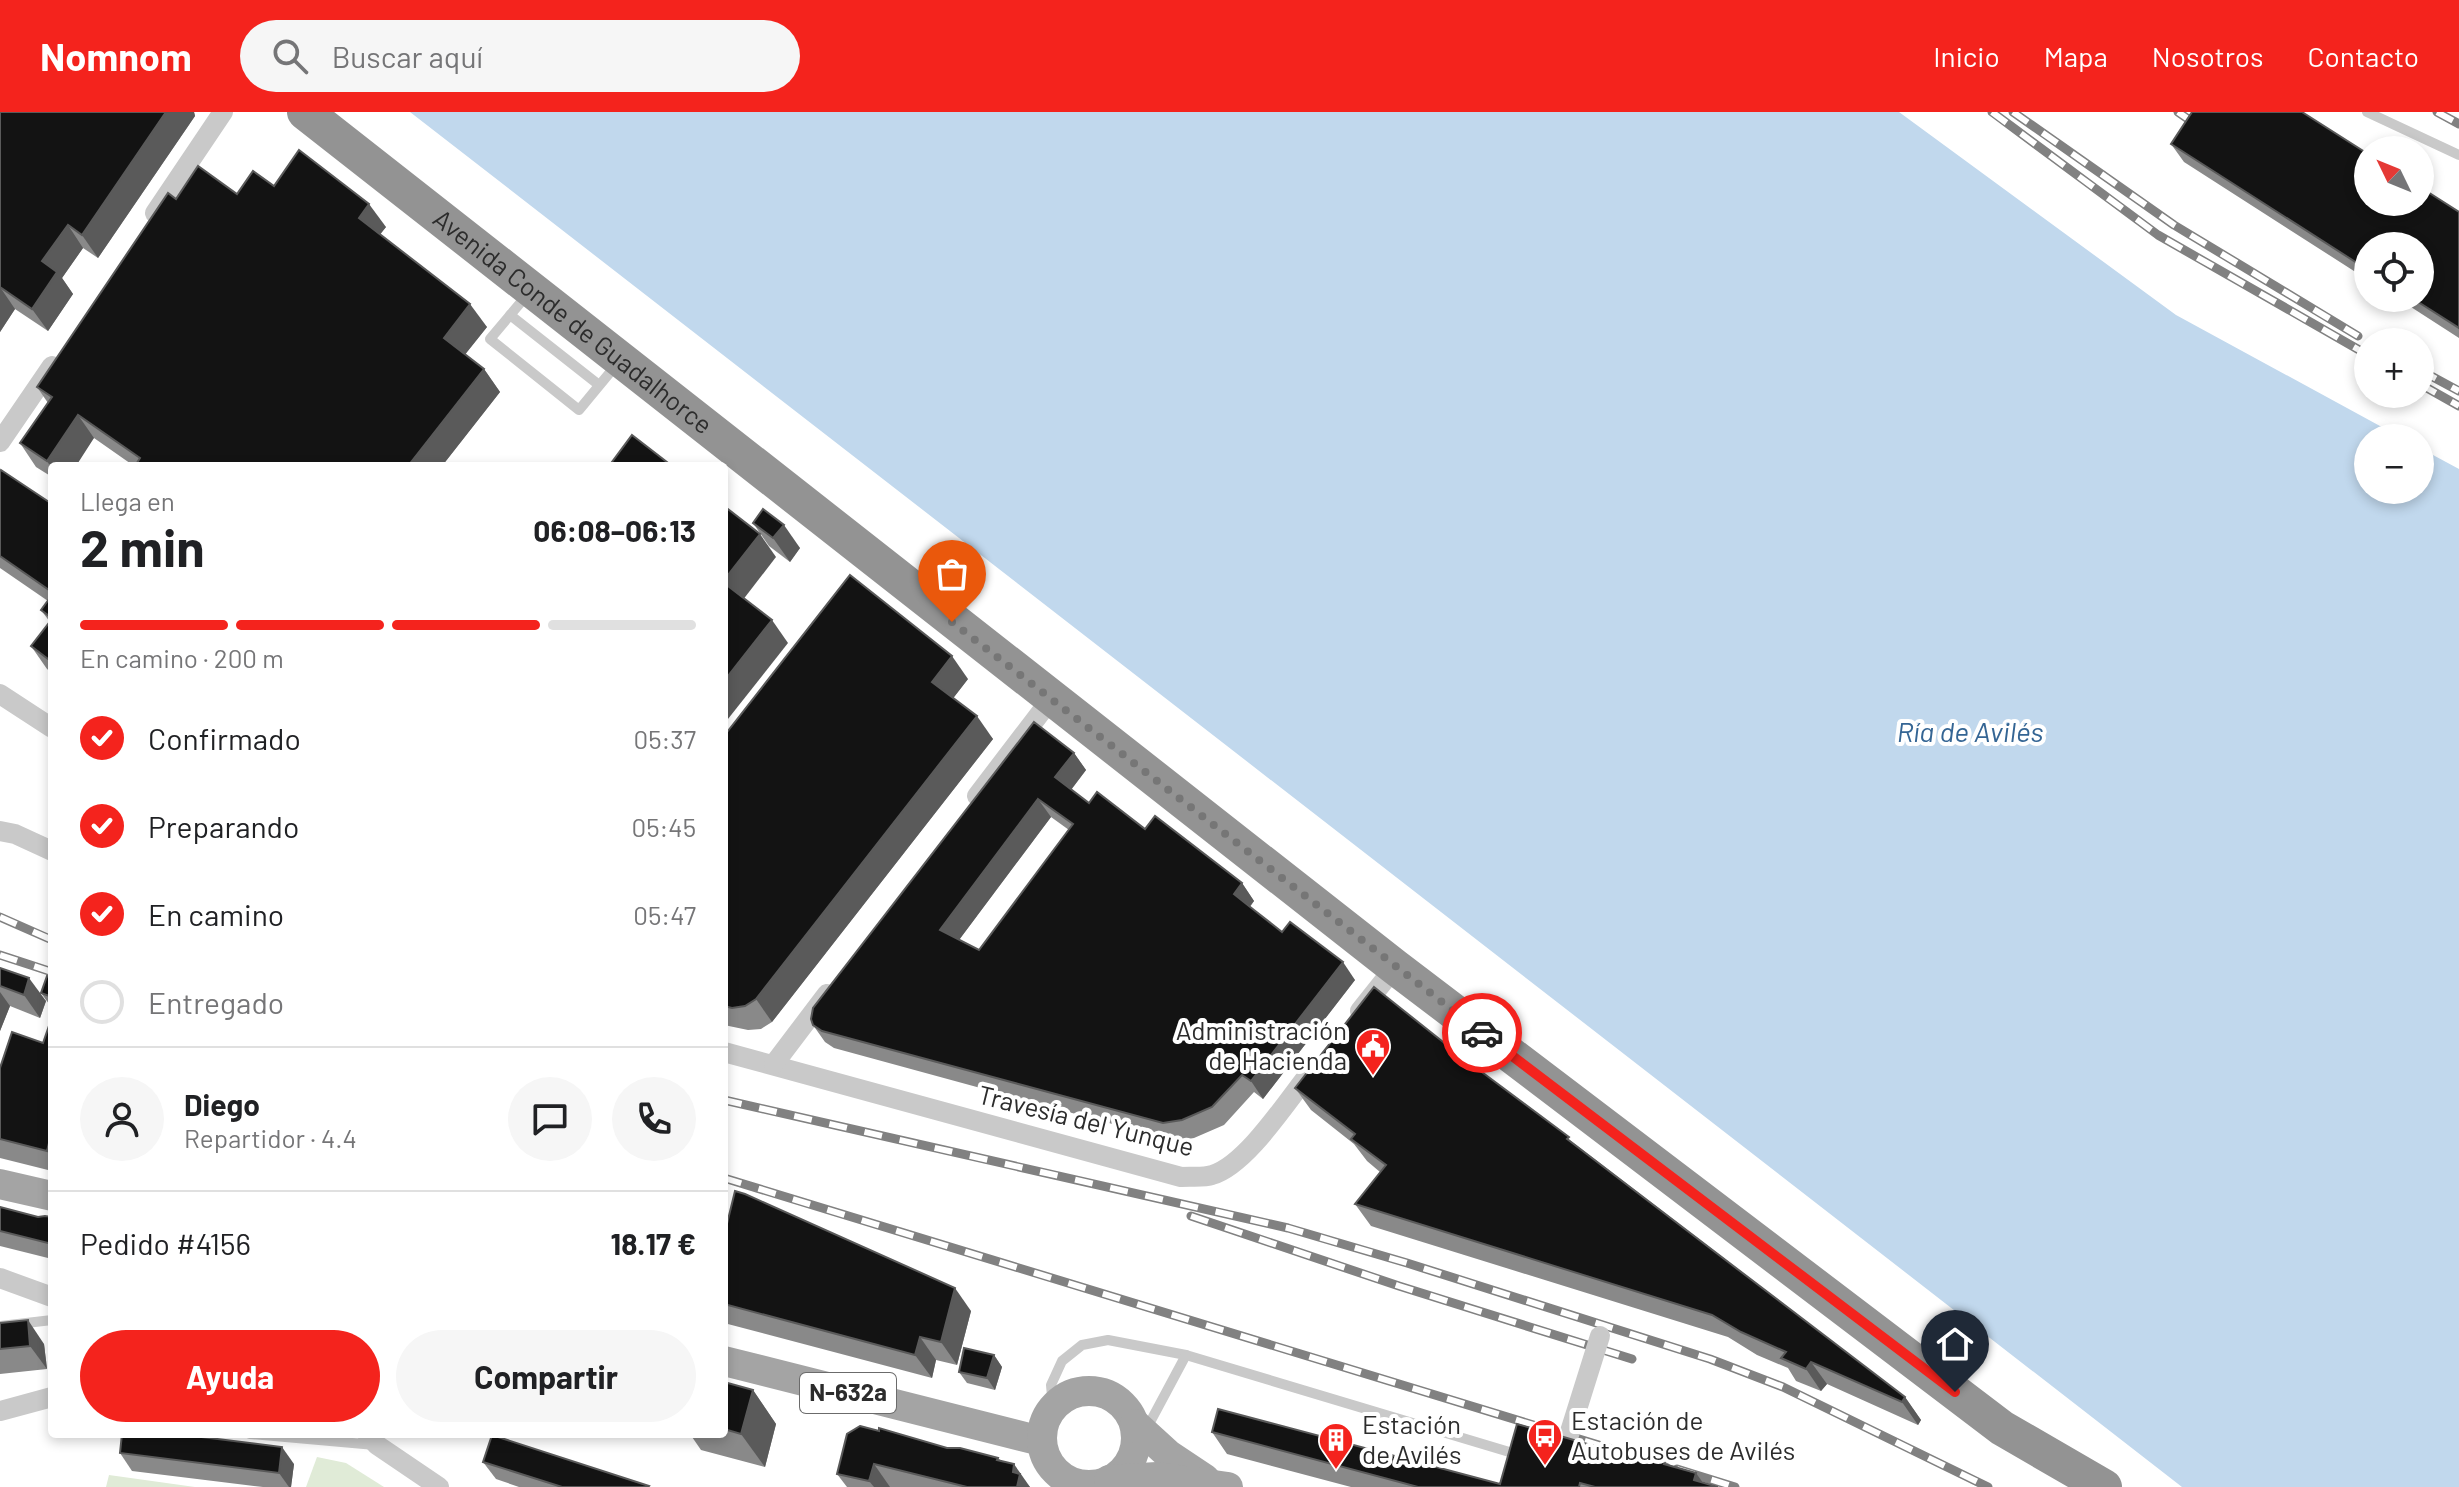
<!DOCTYPE html>
<html lang="es">
<head>
<meta charset="utf-8">
<style>
	body { margin:0; font-family:Barlow,sans-serif; background:#f6f6f6; color:#202124; height:100vh; display:flex; flex-direction:column; font-size:30px; white-space:nowrap }
	* { box-sizing:border-box; margin:0 }
	p { font-size:26px; color:#757577 }
	.icon { flex:none; width:44px; height:44px; fill:none; stroke:currentColor; stroke-width:2; stroke-linecap:round; stroke-linejoin:round }
	.map { position:relative; flex:1; overflow:hidden }
	.side { position:absolute; left:48px; top:350px; width:680px; height:976px; display:flex; flex-direction:column; background:#fff; border-radius:8px; box-shadow:0 4px 12px #0003 }
	.side>* { flex:none }
	.needle { width:52px; rotate:313deg }
	.controls { position:absolute; left:2354px; top:24px; display:grid; gap:16px }
	.controls a { display:grid; place-items:center; width:80px; height:80px; border-radius:50%; background:#fff; box-shadow:0 4px 12px #0003; font-size:40px }
	.pin { position:absolute; display:grid; place-items:center; width:68px; height:68px; color:#fff; margin:-82px -34px; border-radius:50% 50% 50% 0; rotate:-45deg; box-shadow:0 0 8px #0007 }
	.pin .icon { rotate:45deg }
	.courier { position:absolute; display:grid; place-items:center; width:80px; height:80px; margin:-40px; border:6px solid #f4231d; border-radius:50%; background:#fff; color:#222; box-shadow:0 2px 10px #0007 }
	.overview em { font-style:normal; font-weight:700 }
	.overview div { display:flex; flex-direction:column-reverse }
	.overview { display:flex; align-items:center; justify-content:space-between; height:136px; padding:0 32px }
	h1 { font-size:52px; font-weight:700; line-height:60px }
	.bar { display:grid; grid-template-columns:repeat(4,1fr); gap:12px 8px; align-content:center; height:96px; padding:0 32px }
	.bar i { height:10px; border-radius:6px; background:#e0e0e0 }
	.bar .selected { background:#f4231d }
	.bar p { grid-column:span 4 }
	.line { display:flex; align-items:center; gap:20px; padding:0 32px; border-top:2px solid #e0e0e0 }
	.line div { flex:1 }
	.round { display:grid; place-items:center; flex:none; width:84px; height:84px; border-radius:42px; background:#f6f6f6 }
	ol { padding:0 32px; list-style:none }
	li { display:flex; align-items:center; gap:24px; height:88px }
	li p { margin-inline-start:auto }
	li .icon { padding:8px; border-radius:50%; background:#f4231d; color:#fff; stroke-width:4 }
	li:last-child { color:#757577 }
	li i { width:44px; height:44px; border:4px solid #e0e0e0; border-radius:50% }
	.primary-button { display:flex; gap:16px; margin-top:auto; padding:16px 32px }
	.primary-button a { flex:1; height:92px; border-radius:48px; background:#f4231d; color:#fff; font-size:32px; font-weight:700; line-height:92px; text-align:center }
	.primary-button a+a { background:#f6f6f6; color:#202124 }
	header { display:flex; align-items:center; gap:48px; box-sizing:border-box; height:112px; padding:0 40px; background:#f4231d; color:#fff }
	header strong { font-size:38px }
	nav { display:flex; gap:44px; margin-inline-start:auto; font-size:28px }
	.search { width:560px; height:72px; background:#f6f6f6; display:flex; align-items:center; gap:20px; box-sizing:border-box; padding:0 28px; border-radius:44px; color:#757577; font-size:30px }
	.map>svg:first-child { display:block }
	.green { fill:#e0ebd7 }
	.water { fill:#c1d8ed }
	.lines { fill:none; stroke-linecap:round; stroke-linejoin:round }
	.lane { stroke:#c9c9c9; stroke-width:10 }
	.street { stroke:#c9c9c9; stroke-width:20 }
	.primary { stroke:#a4a4a4; stroke-width:30 }
	.highway { stroke:#939393; stroke-width:36 }
	.rail-casing { stroke:#818181; stroke-width:9 }
	.rail { stroke:#fff; stroke-width:6; stroke-dasharray:18; stroke-linecap:butt }
	.street-bridge { stroke:#c9c9c9; stroke-width:20 }
	.wall { fill:#898989; fill-rule:evenodd }
	.shaded-wall { fill:#5a5a5a }
	.building { fill:#131313; stroke:#5a5a5a; stroke-width:2; fill-rule:evenodd }
	.done { stroke:#767676; stroke-width:8; stroke-dasharray:0 14.4 }
	.route { stroke:#f4231d; stroke-width:10 }
	.labels { text-anchor:middle; stroke-width:8; stroke-linejoin:round; paint-order:stroke }
	.shield { fill:#fff; stroke:#6b6b6b; stroke-width:2 }
	.shield-label { font-size:24px; font-weight:bold; fill:#2c2c2c }
	.street-label { font-size:26px; fill:#2c2c2c; stroke:#fff }
	.poi-label { font-size:26px; fill:#2c2c2c; stroke:#fff; text-anchor:start }
	.water-label { font-size:28px; font-style:italic; fill:#346594; stroke:#fff }
</style>
</head>
<body>
<header>
<strong>Nomnom</strong>
<div class="search"><svg class="icon" aria-label="search" viewBox="0 0 24 24"><circle cx="10" cy="10" r="6"/><path d="M15 15l6 6"/></svg>Buscar aquí</div>
<nav><a>Inicio</a><a>Mapa</a><a>Nosotros</a><a>Contacto</a></nav>
</header>
<div class="map">
<svg width="2459" height="1375" viewBox="0 0 2459 1375">
	<rect width="100%" height="100%" fill="#fff"/>
	<!-- green -->
	<g class="green">
		<path d="M317 1345 346 1351 384 1375H306Z"/>
		<path d="M109 1363 195 1375H106Z"/>
	</g>
	<!-- water -->
	<path class="water" d="M410 0H1899L2176 203 2402 326H2368V378H2420V336L2459 357V1375H2182Z"/>
	<g class="lines">
		<!-- lane -->
		<g class="lane">
			<path d="M2367 0 2459 43"/>
			<path d="M527 183 490 227 579 298 617 252"/>
			<path d="M510 203 599 273"/>
			<path d="M0 1214 52 1208"/>
			<path d="M1053 1295 1051 1273 1062 1249 1082 1233 1108 1228 1186 1243 1516 1342"/>
			<path d="M250 1322 375 1333"/>
			<path d="M1132 1344 1186 1243"/>
		</g>
		<!-- street -->
		<g class="street">
			<path d="M155 101 223 0"/>
			<path d="M0 330 52 254"/>
			<path d="M0 582 52 616"/>
			<path d="M977 684 1051 587"/>
			<path d="M0 719 15 722 52 739"/>
			<path d="M1360 899 1395 855"/>
			<path d="M724 940 1181 1065C1191 1064 1203 1066 1212 1063 1247 1053 1289 986 1312 958"/>
			<path d="M774 952 827 882"/>
			<path d="M0 1166 52 1185"/>
			<path d="M0 1299 52 1285"/>
			<path d="M367 1322 377 1333 439 1375"/>
			<path d="M1076 1375 1077 1372"/>
		</g>
		<!-- primary -->
		<g class="primary">
			<path d="M0 1072 52 1084"/>
			<path d="M724 1249 1041 1329"/>
			<circle cx="1089" cy="1326" r="47"/>
			<path d="M1135 1312 1169 1343 1205 1367"/>
			<path d="M1109 1368 1157 1365 1228 1375"/>
		</g>
		<!-- highway -->
		<path class="highway" id="s1" d="M305 0 1395 855 2002 1316 2104 1375"/>
		<!-- rail casing -->
		<g class="rail-casing">
			<g id="rail">
				<path d="M1992 0 2158 123 2368 243"/>
				<path d="M2013 0 2174 113 2358 224"/>
				<path d="M2178 0 2204 18"/>
				<path d="M2437 0 2459 12"/>
				<path d="M2420 258 2459 279"/>
				<path d="M2420 272 2459 294"/>
				<path d="M0 805 52 828"/>
				<path d="M0 843 52 860"/>
				<path d="M724 988 1288 1116 1407 1151 1710 1247 1783 1275 1988 1375"/>
				<path d="M724 1066 1638 1345"/>
				<path d="M1191 1104 1399 1174 1632 1247"/>
				<path d="M1677 1357 1735 1375"/>
			</g>
		</g>
		<!-- rail -->
		<use href="#rail" class="rail"/>
		<!-- street-bridge -->
		<path class="street-bridge" d="M1563 1342 1600 1224"/>
	</g>
	<!-- wall -->
	<g class="wall">
		<path d="M0 0H194L195 4 98 146 83 136 62 166 73 182 48 219 15 197 0 220Z"/>
		<path d="M2171 32 2459 100V226L2397 186H2420L2368 134V168L2184 50Z"/>
		<path d="M274 74 386 115 380 122 487 215 465 242 484 257 500 280 442 354H134L94 326 52 354V365L36 355 20 331 48 291 37 275 176 87 237 82Z"/>
		<path d="M0 360 52 392V561L47 557 31 534 50 510 41 498 48 489 0 456Z"/>
		<path d="M753 411 800 436 790 450 769 434Z"/>
		<path d="M968 567 953 586 993 627 772 910 761 917 748 918 724 913V624Z"/>
		<path d="M1074 641 1086 658 1071 678 1089 691 1145 717 1242 771 1254 789 1250 795 1282 820 1355 868 1263 987 1254 980 1224 1013 1194 1026 1175 1029 834 936 825 930 813 913ZM1051 705 1069 718 979 838 959 828Z"/>
		<path d="M0 856 46 889 40 906 10 894 0 919Z"/>
		<path d="M52 866V896L41 881Z"/>
		<path d="M52 905V1059L0 1046V956L43 931Z"/>
		<path d="M1467 949 1905 1285 1921 1308 1918 1313 1827 1272 1821 1279 1796 1269 1788 1256 1757 1243 1728 1225 1371 1114 1355 1092 1380 1060 1367 1049 1354 1032 1311 998 1295 976Z"/>
		<path d="M0 1095 38 1105H52V1147L0 1134Z"/>
		<path d="M724 1124 971 1199 957 1253 936 1248 932 1266 724 1211Z"/>
		<path d="M0 1211 44 1232 47 1257 0 1262Z"/>
		<path d="M994 1243 1002 1255 995 1278 967 1271 959 1260Z"/>
		<path d="M724 1270 753 1278 776 1312 765 1355 701 1338 690 1322H724Z"/>
		<path d="M1212 1320 1500 1372 1546 1332 1666 1348 1670 1353 1696 1361 1703 1371 1718 1375H1351L1227 1342Z"/>
		<path d="M847 1322 947 1336 998 1346 1030 1375H847L837 1362Z"/>
		<path d="M120 1341 294 1352 291 1375H263L132 1359Z"/>
		<path d="M483 1350 649 1375H519L496 1367Z"/>
	</g>
	<!-- shaded-wall -->
	<g class="shaded-wall">
		<path d="M166 0H194L195 4 98 146 82 123Z"/>
		<path d="M369 92 386 115 375 129 359 106Z"/>
		<path d="M68 113 83 136 62 166 73 182 48 219 32 197 42 149Z"/>
		<path d="M0 175 15 197 0 220Z"/>
		<path d="M470 192 487 215 460 249 444 226Z"/>
		<path d="M484 257 500 280 442 354H408Z"/>
		<path d="M78 303 94 326 76 354H52V357L47 349Z"/>
		<path d="M784 413 800 436 790 450 773 426Z"/>
		<path d="M760 422 776 445 739 493 724 472V468Z"/>
		<path d="M772 508 788 531 724 612V569Z"/>
		<path d="M952 544 968 567 948 593 932 570Z"/>
		<path d="M977 604 993 627 772 910 756 887Z"/>
		<path d="M1074 641 1086 658 1067 683 1055 665Z"/>
		<path d="M1038 687 1051 705 953 836 940 818Z"/>
		<path d="M1242 771 1254 789 1246 799 1234 782Z"/>
		<path d="M1343 850 1355 868 1263 987 1251 969Z"/>
		<path d="M29 866 46 889 40 906 24 883Z"/>
		<path d="M0 880 10 894 0 919Z"/>
		<path d="M52 1019V1046L47 1039Z"/>
		<path d="M955 1176 971 1199 957 1253 941 1230Z"/>
		<path d="M28 1208 44 1232 47 1257 30 1234Z"/>
		<path d="M920 1225 936 1248 932 1266 915 1243Z"/>
		<path d="M994 1243 1002 1255 995 1278 987 1266Z"/>
		<path d="M1811 1250 1827 1272 1821 1279 1806 1257Z"/>
		<path d="M753 1278 776 1312 765 1355 741 1322Z"/>
		<path d="M1905 1285 1921 1308 1918 1313 1902 1290Z"/>
		<path d="M1535 1317 1550 1339 1538 1328Z"/>
		<path d="M282 1335 294 1352 291 1375H289L279 1361Z"/>
		<path d="M874 1352 890 1375H874L869 1369Z"/>
		<path d="M1014 1352 1030 1375H1017L1013 1360Z"/>
		<path d="M1696 1361 1706 1375 1694 1368Z"/>
	</g>
	<!-- building -->
	<g class="building">
		<path d="M0 0H166L82 123 68 113 42 149 57 160 32 197 0 175Z"/>
		<path d="M2192 0H2302L2368 42V90H2420V75L2459 100V216L2412 186H2420V134H2368V158L2171 32Z"/>
		<path d="M299 38 369 92 359 106 470 192 444 226 484 257 408 354H135L140 346 78 303 47 349 20 331 52 285 37 275 168 81 176 87 198 54 237 82 253 59 274 74Z"/>
		<path d="M632 323 672 354H609Z"/>
		<path d="M1 358 52 392V480L0 444V360Z"/>
		<path d="M724 394 760 422 724 468Z"/>
		<path d="M763 397 784 413 773 426 753 411Z"/>
		<path d="M850 463 952 544 932 570 977 604 756 887 745 894 732 896 724 894V624Z"/>
		<path d="M724 471 772 508 724 569Z"/>
		<path d="M52 483V506L41 498Z"/>
		<path d="M52 507V550L31 534Z"/>
		<path d="M1034 610 1074 641 1055 665 1089 691 1097 680 1145 717 1155 704 1242 771 1234 782 1254 798 1282 820 1290 810 1343 850 1251 969 1242 963 1212 995 1182 1008 1163 1011 822 919 813 913 811 907 813 896ZM1038 687 1073 712 979 838 940 818Z"/>
		<path d="M0 856 29 866 24 883 0 874Z"/>
		<path d="M47 864 52 866V885L41 881Z"/>
		<path d="M1374 875 1467 949 1569 1025 1567 1027 1905 1285 1902 1290 1811 1250 1806 1257 1781 1246 1786 1240 1741 1220 1712 1203 1355 1092 1386 1053 1351 1027 1355 1022 1295 976Z"/>
		<path d="M52 905V1019L47 1039 0 1027V956L12 920 43 931Z"/>
		<path d="M735 1079 745 1082 955 1176 941 1230 920 1225 915 1243 724 1192V1124Z"/>
		<path d="M0 1095 38 1105 45 1104 52 1105V1132L0 1119Z"/>
		<path d="M28 1208 30 1234 0 1237V1211Z"/>
		<path d="M964 1236 994 1243 987 1266 959 1260Z"/>
		<path d="M724 1270 753 1278 741 1322 724 1317Z"/>
		<path d="M1218 1297 1500 1372 1517 1312 1535 1317 1538 1328 1544 1333 1556 1330 1560 1324 1618 1341 1620 1334 1666 1348 1664 1352 1696 1361 1694 1368 1718 1375H1595L1580 1371 1579 1375H1418L1212 1320Z"/>
		<path d="M860 1314 879 1319V1316L947 1336H960L998 1346 997 1348 1014 1352 1013 1360 1020 1362 1017 1375H967L874 1352 869 1369 837 1362 847 1322Z"/>
		<path d="M122 1322H177L282 1335 279 1361 120 1341Z"/>
		<path d="M492 1323 649 1374 648 1375H562L483 1350Z"/>
	</g>
	<g class="lines">
		<!-- done -->
		<path class="done" d="M952 510 1482 921"/>
		<!-- route -->
		<path class="route" d="M1482 921 1955 1280"/>
	</g>
	<!-- icons -->
	<defs>
		<g id="civic-pin" transform="scale(1.8)"><path d="M0 17L-7.5 6A9.5 9.5 0 1 1 7.5 6Z" fill="#f4231d" stroke="#fff"/><path d="M-.6-6.5H3V-4.5H.6V-3L4-1V1h2V6H-6V1h2V-1L-.6-3ZM-1.2 2.5V6h2.4V2.5Z" fill="#fff"/></g>
		<g id="bus-pin" transform="scale(1.8)"><path d="M0 17L-7.5 6A9.5 9.5 0 1 1 7.5 6Z" fill="#f4231d" stroke="#fff"/><path d="M-5-6H5V4H4V6H2V4H-2V6H-4V4H-5ZM-3.5-4V0h7V-4ZM-3.5 1.2v1.5H-2V1.2ZM2 1.2v1.5H3.5V1.2Z" fill="#fff"/></g>
		<g id="building-pin" transform="scale(1.8)"><path d="M0 17L-7.5 6A9.5 9.5 0 1 1 7.5 6Z" fill="#f4231d" stroke="#fff"/><path d="M-4-6H4V6H1V3H-1V6H-4ZM-2.5-4.3h1.7v1.8h-1.7ZM.8-4.3h1.7v1.8H.8ZM-2.5-1h1.7V.8h-1.7ZM.8-1h1.7V.8H.8Z" fill="#fff"/></g>
	</defs>
	<g fill-rule="evenodd">
		<use href="#civic-pin" x="1373" y="934"/>
		<use href="#bus-pin" x="1545" y="1324"/>
		<use href="#building-pin" x="1336" y="1328"/>
	</g>
	<g class="labels">
		<!-- shield labels -->
		<rect class="shield" x="800" y="1261" width="96" height="40" rx="6"/>
		<g class="shield-label">
			<text x="848" y="1289">N-632a</text>
		</g>
		<!-- street labels -->
		<g class="street-label">
			<text dy="9" stroke="none"><textPath href="#s1" startOffset="340">Avenida Conde de Guadalhorce</textPath></text>
			<text transform="translate(1086 1009) rotate(14)" y="9">Travesía del Yunque</text>
		</g>
		<!-- poi labels -->
		<g class="poi-label">
			<text x="1347" y="928" text-anchor="end">Administración<tspan x="1347" dy="30">de Hacienda</tspan></text>
			<text x="1571" y="1318">Estación de<tspan x="1571" dy="30">Autobuses de Avilés</tspan></text>
			<text x="1362" y="1322">Estación<tspan x="1362" dy="30">de Avilés</tspan></text>
		</g>
		<!-- water labels -->
		<g class="water-label">
			<text x="1970" y="630">Ría de Avilés</text>
		</g>
	</g>
</svg>
<div class="controls">
<a><svg class="needle" viewBox="-14 -14 28 28"><path d="M0-13l5 13h-10z" fill="#e53935"/><path d="M0 13l5-13h-10z" fill="#757577"/></svg></a>
<a><svg class="icon" aria-label="locate" viewBox="0 0 24 24"><circle cx="12" cy="12" r="6"/><path d="M12 2v4M12 18v4M2 12h4M18 12h4"/></svg></a>
<a>+</a>
<a>−</a>
</div>
<div class="pin" style="left:952px;top:510px;background:#ea580c"><svg class="icon" aria-label="bag" viewBox="0 0 24 24"><path d="M5 8h14l-1 12H6zM9 8a3 3 0 0 1 6 0"/></svg></div>
<div class="pin" style="left:1955px;top:1280px;background:#1f2937"><svg class="icon" aria-label="home" viewBox="0 0 24 24"><path d="M3 11l9-7 9 7M6 9v11h12V9"/></svg></div>
<div class="courier" style="left:1482px;top:921px"><svg class="icon" aria-label="car" viewBox="0 0 24 24"><path d="M5 17H2v-5l4-1 3-4h7l3 4 3 1v5h-3M9 17h6M6 11h13"/><circle cx="7" cy="17" r="2"/><circle cx="17" cy="17" r="2"/></svg></div>
<section class="side">
<div class="overview"><div><h1>2 min</h1><p>Llega en</p></div><em>06:08–06:13</em></div>
<div class="bar"><i class="selected"></i><i class="selected"></i><i class="selected"></i><i></i><p>En camino · 200 m</p></div>
<ol>
<li><svg class="icon" aria-label="check" viewBox="0 0 24 24"><path d="M5 12l5 5 9-10"/></svg>Confirmado<p>05:37</p></li>
<li><svg class="icon" aria-label="check" viewBox="0 0 24 24"><path d="M5 12l5 5 9-10"/></svg>Preparando<p>05:45</p></li>
<li><svg class="icon" aria-label="check" viewBox="0 0 24 24"><path d="M5 12l5 5 9-10"/></svg>En camino<p>05:47</p></li>
<li><i></i>Entregado</li>
</ol>
<div class="line" style="height:144px"><a class="round"><svg class="icon" aria-label="person" viewBox="0 0 24 24"><circle cx="12" cy="8" r="4"/><path d="M4 21q1-7 8-7t8 7"/></svg></a><div><b>Diego</b><p>Repartidor · 4.4</p></div><a class="round"><svg class="icon" aria-label="chat" viewBox="0 0 24 24"><path d="M4 5h16v11H9l-5 4z"/></svg></a><a class="round"><svg class="icon" aria-label="phone" viewBox="0 0 24 24"><path d="M5 4h4l2 5-3 2q2 4 5 5l2-3 5 2v4C11 20 4 13 5 4z"/></svg></a></div>
<div class="line" style="height:104px"><div>Pedido #4156</div><b>18.17 €</b></div>
<div class="primary-button"><a>Ayuda</a><a>Compartir</a></div>
</section>
</div>
</body>
</html>
